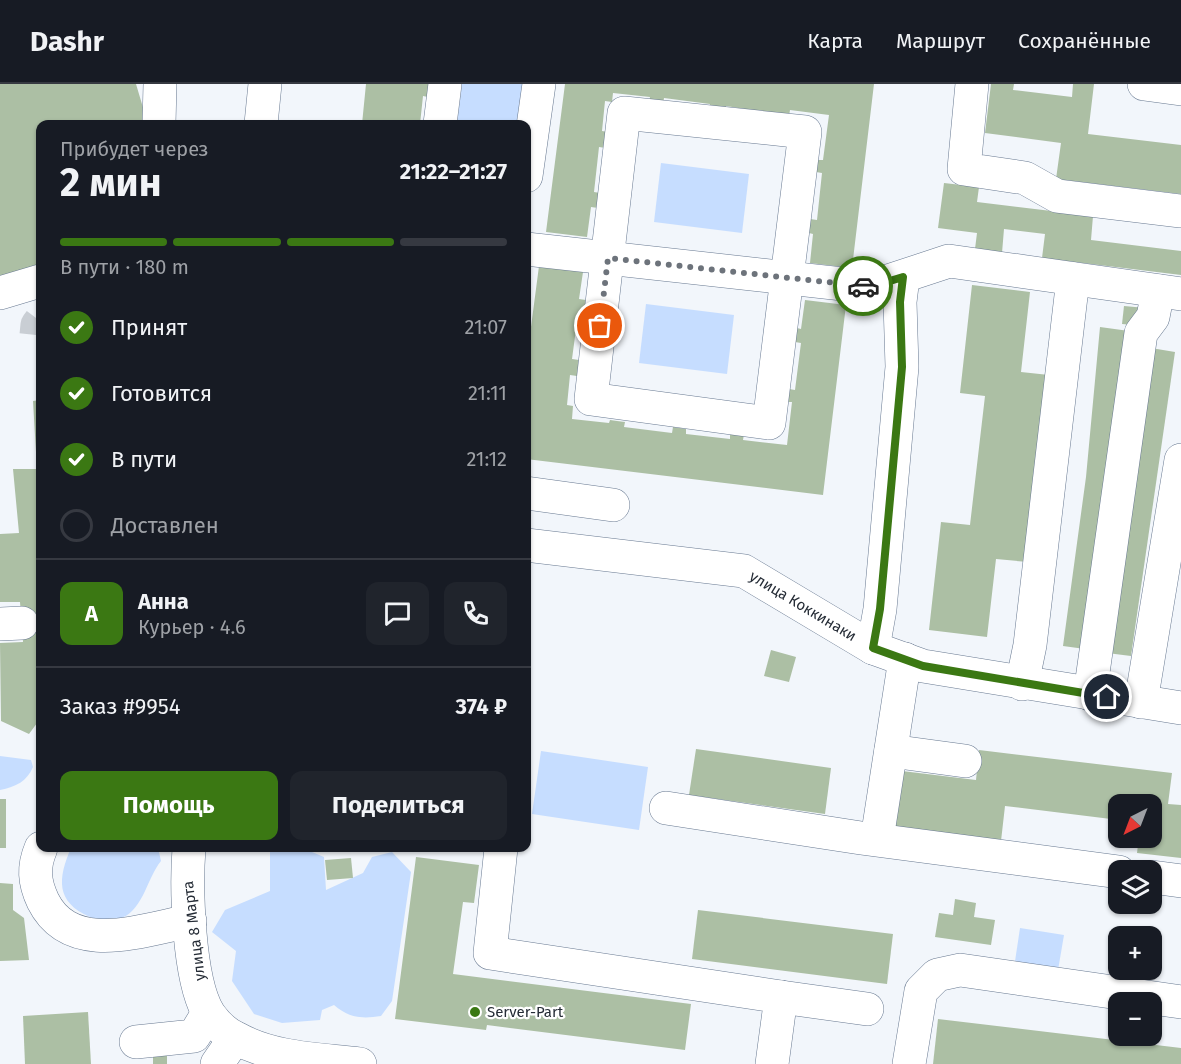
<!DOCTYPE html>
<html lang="ru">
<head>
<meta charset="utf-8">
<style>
	body { margin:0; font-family:"Fira Sans",sans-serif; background:#20242c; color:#f1f3f6; height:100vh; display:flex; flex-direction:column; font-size:22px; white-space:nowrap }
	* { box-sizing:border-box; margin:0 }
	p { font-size:20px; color:#9ea1a6 }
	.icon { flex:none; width:33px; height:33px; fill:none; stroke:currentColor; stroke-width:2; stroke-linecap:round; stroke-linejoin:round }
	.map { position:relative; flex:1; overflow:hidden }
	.panel { position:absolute; left:36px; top:36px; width:495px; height:732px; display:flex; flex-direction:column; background:#171b24; border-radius:12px; box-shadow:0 2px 4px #0004 }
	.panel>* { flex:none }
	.needle { width:39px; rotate:222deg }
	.buttons { position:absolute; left:1108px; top:710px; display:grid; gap:12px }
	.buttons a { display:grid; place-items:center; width:54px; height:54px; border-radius:12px; background:#171b24; box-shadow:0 2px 4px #0004; font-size:30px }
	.pin { position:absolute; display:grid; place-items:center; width:51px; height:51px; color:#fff; margin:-26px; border:3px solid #fff; border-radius:50%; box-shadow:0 2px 6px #0007 }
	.courier { position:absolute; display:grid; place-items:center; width:60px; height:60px; margin:-30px; border:4px solid #3b7813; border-radius:50%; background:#fff; color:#222; box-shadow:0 2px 8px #0007 }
	.summary em { font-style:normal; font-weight:700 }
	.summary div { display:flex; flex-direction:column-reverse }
	.summary { display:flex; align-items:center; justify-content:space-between; height:102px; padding:0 24px }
	h1 { font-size:39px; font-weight:700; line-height:45px }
	.bar { display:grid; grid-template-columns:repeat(4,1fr); gap:9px 6px; align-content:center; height:72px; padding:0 24px }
	.bar i { height:8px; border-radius:4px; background:#363941 }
	.bar .selected { background:#3b7813 }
	.bar p { grid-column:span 4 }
	.line { display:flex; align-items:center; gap:15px; padding:0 24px; border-top:2px solid #363941 }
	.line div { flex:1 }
	.round { display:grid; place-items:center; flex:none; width:63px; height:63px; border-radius:12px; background:#20242c }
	ol { padding:0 24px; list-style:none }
	li { display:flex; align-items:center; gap:18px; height:66px }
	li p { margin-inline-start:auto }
	li .icon { padding:6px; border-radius:50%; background:#3b7813; color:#fff; stroke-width:4 }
	li:last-child { color:#9ea1a6 }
	li i { width:33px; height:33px; border:3px solid #363941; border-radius:50% }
	.cta { display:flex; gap:12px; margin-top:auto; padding:12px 24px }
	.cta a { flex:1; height:69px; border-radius:12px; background:#3b7813; color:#fff; font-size:24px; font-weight:700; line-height:69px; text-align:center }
	.cta a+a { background:#20242c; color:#f1f3f6 }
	header { display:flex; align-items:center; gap:36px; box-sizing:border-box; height:84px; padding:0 30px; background:#171b24; border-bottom:2px solid #363941 }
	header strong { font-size:28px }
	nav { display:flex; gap:33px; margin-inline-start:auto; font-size:21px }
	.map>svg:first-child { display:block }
	.green { fill:#c6ddff }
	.building { fill:#acbfa4 }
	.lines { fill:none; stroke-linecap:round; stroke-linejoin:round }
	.minor-tunnel { stroke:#c9ced4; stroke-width:33; stroke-dasharray:33 16; stroke-linecap:butt }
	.minor-casing { stroke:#687991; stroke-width:34 }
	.minor { stroke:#fff; stroke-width:33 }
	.done { stroke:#6d737b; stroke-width:6; stroke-dasharray:0 10.8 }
	.route { stroke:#3b7813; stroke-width:8 }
	.poi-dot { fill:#3b7813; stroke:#fff; stroke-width:2 }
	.labels { text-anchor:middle; stroke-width:4.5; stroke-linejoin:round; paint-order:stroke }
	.street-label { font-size:15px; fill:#252c36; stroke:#fff }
	.poi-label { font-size:15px; fill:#252c36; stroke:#fff; text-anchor:start }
</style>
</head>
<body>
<header>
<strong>Dashr</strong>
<nav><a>Карта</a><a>Маршрут</a><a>Сохранённые</a></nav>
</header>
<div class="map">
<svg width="1181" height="980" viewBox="0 0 1181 980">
	<rect width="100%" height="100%" fill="#f2f6fb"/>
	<!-- green -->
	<g class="green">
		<path d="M462 0H526L521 40H457Z"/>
		<path d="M661 79 749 90 742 149 654 138Z"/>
		<path d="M646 220 734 231 727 290 639 279Z"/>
		<path d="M541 667 648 683 639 746 532 730Z"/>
		<path d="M0 672 31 676 33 683C27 697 16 703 0 706Z"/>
		<path d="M71 764H158L161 777C147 794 144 824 122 834 112 839 100 837 90 833 55 818 58 794 71 764Z"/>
		<path d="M270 764H310L312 768 324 773 326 806 363 789 372 773 392 768 411 788 392 917 381 932C362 935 349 934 334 921L322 926 320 936 282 939 254 930 232 897 236 867 212 848 225 826 270 807Z"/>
		<path d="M1020 844 1064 851 1057 892 1014 884Z"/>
	</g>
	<!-- building -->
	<g class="building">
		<path d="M0 0H136L147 37 135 40H40V185L0 198Z"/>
		<path d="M366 0H435L433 14 423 12 420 40H362Z"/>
		<path d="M565 0H874L852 184 810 179 813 150 809 149 810 135 817 136 822 89 816 88 818 76H823L829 31 790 26 789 32 726 22V26L709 24 710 20 664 14 663 21 649 19 650 13 613 9 612 18 605 17 602 47 608 48 606 64 599 63 594 108 600 109 598 124 591 123 587 153 546 148Z"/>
		<path d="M991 0H1014L1013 6 1072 13 1073 0H1094L1088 50 1181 61V110L1056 95 1061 59 985 49Z"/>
		<path d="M944 99 979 103 977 118 1093 132 1091 156 1181 167V191L1042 174 1045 150 1004 145 1002 169 975 165 977 149 938 144Z"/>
		<path d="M539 182 583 188 579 215 586 216 584 231 578 230 572 275 579 276 577 292 570 291 567 321 573 322 572 335 609 339 610 336 617 337 625 338 624 343 672 349 673 343 686 345V350L730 355V348L744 350 743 356 787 361 792 318H787L789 305 795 306 801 259 795 258 797 244 801 245 805 216 846 221 823 411 526 375V281Z"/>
		<path d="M972 201 1030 208 1021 288 1049 291 1028 478 996 475 987 553 929 546 941 438 970 441 985 312 960 309Z"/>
		<path d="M1124 222 1146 224 1144 242 1122 240Z"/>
		<path d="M1100 243 1129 247 1085 565 1063 562 1086 393Z"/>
		<path d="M1151 264 1175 268 1131 572 1107 569Z"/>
		<path d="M40 316V635L29 650 1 637 0 559 23 558 20 518H0V450L19 449 13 385H37L33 317Z"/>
		<path d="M771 566 796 573 789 598 764 592Z"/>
		<path d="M696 665 831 684 825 730 689 711Z"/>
		<path d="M979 666 1172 689 1168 720 1181 721V774L1137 769 1139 753H1152V720H1119V736L1005 722 1001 757 895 744 902 687 976 696Z"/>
		<rect x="0" y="715" width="6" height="49"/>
		<path d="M416 773 479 781 474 819 463 818 453 890 691 920 685 966 487 941 486 946 395 935Z"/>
		<path d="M351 774 353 794 327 796 325 776Z"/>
		<path d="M0 799 13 800V826L24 834 29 876 0 877Z"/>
		<path d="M955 815 976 819 974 833 995 836 991 861 935 853 939 829 953 831Z"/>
		<path d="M698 826 893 850 887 900 692 875Z"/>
		<path d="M88 928 91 980H25L23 932Z"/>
		<path d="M938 935 1181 964V980H933Z"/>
		<rect x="153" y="967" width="14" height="13"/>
	</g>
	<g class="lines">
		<!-- minor-tunnel -->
		<path class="minor-tunnel" d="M36 251 37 241 40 237"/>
		<!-- minor casing -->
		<g class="minor-casing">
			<g id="minor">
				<path d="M972 0 964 85 1025 94 1057 112 1181 127"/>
				<path d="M1144 0 1181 5"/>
				<path d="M624 29 805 48 769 339 591 315Z"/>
				<path d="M159 40 160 0"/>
				<path d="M261 40 265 0"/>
				<path d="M440 40 445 0"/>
				<path d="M526 92 539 0"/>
				<path d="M526 165 870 203 949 177 1181 210"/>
				<path d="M0 209 40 197"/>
				<path d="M526 409 613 421"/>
				<path d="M526 461 744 487 873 564 923 582 1181 624"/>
				<path d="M0 540 22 539"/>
				<path d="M873 564 880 525 902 283 900 218 903 193"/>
				<path d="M1022 600 1030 561 1073 195"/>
				<path d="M1090 610 1141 249 1153 233 1158 207"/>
				<path d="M1141 618 1181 376"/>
				<path d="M891 667 965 677"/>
				<path d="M666 724 861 754 1119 788"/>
				<path d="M877 755 905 575"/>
				<path d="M41 764C33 783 34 798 43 817 71 873 142 846 190 837"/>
				<path d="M189 764C186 803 188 896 209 930 216 940 225 949 236 954 274 975 319 975 360 980"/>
				<path d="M501 764 490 869 781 913 772 980"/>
				<path d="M1152 793 1181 797"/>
				<path d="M781 913 867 925"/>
				<path d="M136 958 194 952 208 929"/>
				<path d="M217 980 235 954"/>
				<path d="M909 980 921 907 937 891 960 886 1181 918"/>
			</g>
		</g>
		<!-- minor -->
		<use href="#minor" class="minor"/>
	</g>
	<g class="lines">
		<!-- done -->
		<path class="done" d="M600 242 608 174 863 202"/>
		<!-- route -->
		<path class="route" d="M863 202 870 203 903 193 900 218 902 283 880 525 873 564 923 582 1107 613"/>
	</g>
	<!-- markers -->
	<circle class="poi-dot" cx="475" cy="928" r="6"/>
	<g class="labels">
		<!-- street labels -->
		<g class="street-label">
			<text transform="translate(803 522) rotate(31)" y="5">улица Коккинаки</text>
			<text transform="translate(194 847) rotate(-97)" y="5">улица 8 Марта</text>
		</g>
		<!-- poi labels -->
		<g class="poi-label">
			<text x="487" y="933">Server-Part</text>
		</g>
	</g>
</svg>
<div class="buttons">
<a><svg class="needle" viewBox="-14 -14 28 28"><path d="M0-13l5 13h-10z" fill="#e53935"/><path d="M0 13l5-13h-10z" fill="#9ea1a6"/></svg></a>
<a><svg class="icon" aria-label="layers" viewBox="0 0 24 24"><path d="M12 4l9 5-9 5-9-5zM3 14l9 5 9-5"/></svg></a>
<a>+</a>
<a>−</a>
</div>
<div class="pin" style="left:600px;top:242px;background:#ea580c"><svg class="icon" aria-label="bag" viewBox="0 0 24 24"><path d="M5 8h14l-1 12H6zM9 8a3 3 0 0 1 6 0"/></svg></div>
<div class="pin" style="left:1107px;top:613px;background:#1f2937"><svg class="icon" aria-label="home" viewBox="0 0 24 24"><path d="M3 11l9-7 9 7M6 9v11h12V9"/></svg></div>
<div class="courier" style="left:863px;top:202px"><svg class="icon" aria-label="car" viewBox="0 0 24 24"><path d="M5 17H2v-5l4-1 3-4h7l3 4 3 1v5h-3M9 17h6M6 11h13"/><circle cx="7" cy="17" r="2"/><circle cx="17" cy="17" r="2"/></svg></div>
<section class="panel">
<div class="summary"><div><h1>2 мин</h1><p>Прибудет через</p></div><em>21:22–21:27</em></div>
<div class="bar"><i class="selected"></i><i class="selected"></i><i class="selected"></i><i></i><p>В пути · 180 m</p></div>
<ol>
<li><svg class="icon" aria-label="check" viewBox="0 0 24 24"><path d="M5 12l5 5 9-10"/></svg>Принят<p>21:07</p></li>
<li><svg class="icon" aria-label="check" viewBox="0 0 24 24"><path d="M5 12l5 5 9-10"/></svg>Готовится<p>21:11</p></li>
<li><svg class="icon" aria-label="check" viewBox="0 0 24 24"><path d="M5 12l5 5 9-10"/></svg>В пути<p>21:12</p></li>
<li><i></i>Доставлен</li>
</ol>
<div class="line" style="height:108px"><b class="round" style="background:#3b7813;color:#fff">А</b><div><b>Анна</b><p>Курьер · 4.6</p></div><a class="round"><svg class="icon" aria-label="chat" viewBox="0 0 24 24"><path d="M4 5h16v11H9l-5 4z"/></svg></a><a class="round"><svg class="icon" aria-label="phone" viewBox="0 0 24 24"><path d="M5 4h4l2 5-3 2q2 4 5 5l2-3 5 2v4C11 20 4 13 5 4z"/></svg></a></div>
<div class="line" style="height:78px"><div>Заказ #9954</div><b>374 ₽</b></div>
<div class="cta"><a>Помощь</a><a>Поделиться</a></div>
</section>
</div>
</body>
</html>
